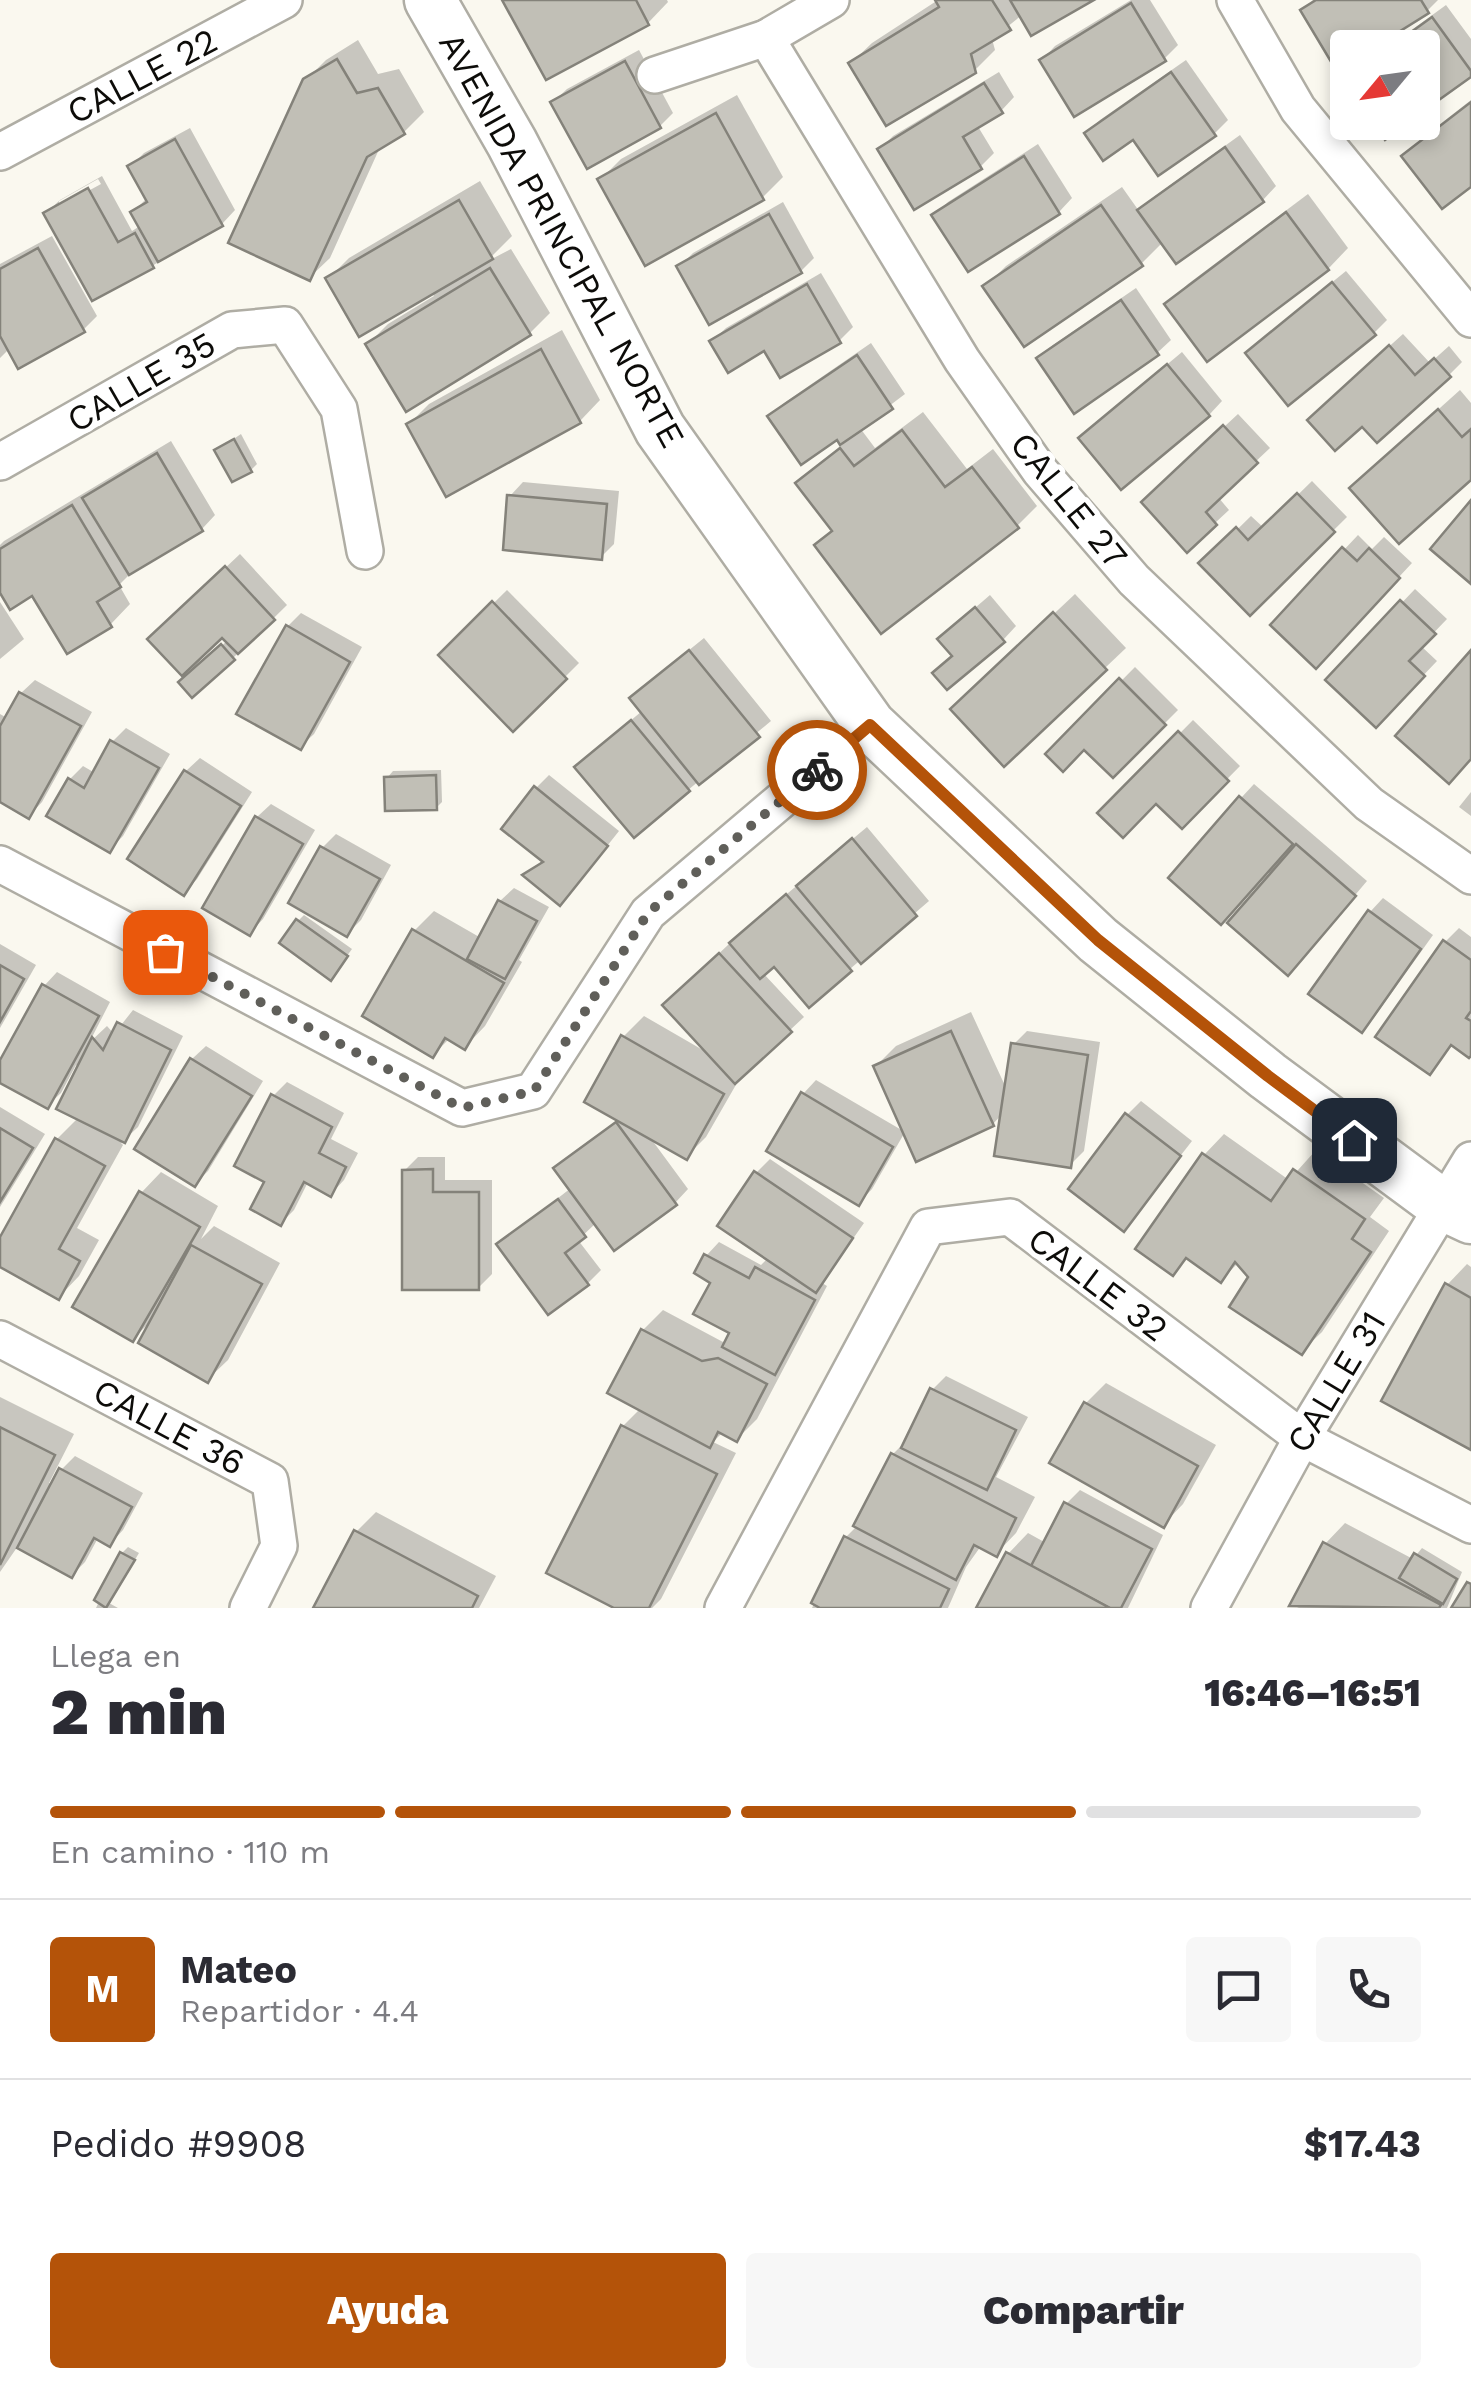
<!DOCTYPE html>
<html lang="es">
<head>
<meta charset="utf-8">
<style>
	body { margin:0; font-family:"Work Sans",sans-serif; background:#f7f7f7; color:#2b2b33; height:100vh; display:flex; flex-direction:column; font-size:38px; white-space:nowrap }
	* { box-sizing:border-box; margin:0 }
	p { font-size:32px; color:#7c7c81 }
	.icon { flex:none; width:55px; height:55px; fill:none; stroke:currentColor; stroke-width:2; stroke-linecap:round; stroke-linejoin:round }
	.map { position:relative; height:1608px; overflow:hidden }
	.side { display:flex; flex-direction:column; background:#fff; flex:1 }
	.side>* { flex:none }
	.needle { width:65px; rotate:241deg }
	.tools { position:absolute; left:1330px; top:30px; display:grid; gap:20px }
	.tools a { display:grid; place-items:center; width:110px; height:110px; border-radius:10px; background:#fff; box-shadow:0 5px 15px #0003; font-size:50px }
	.pin { position:absolute; display:grid; place-items:center; width:85px; height:85px; color:#fff; margin:-42px; border-radius:20px; box-shadow:0 5px 15px #0006 }
	.courier { position:absolute; display:grid; place-items:center; width:100px; height:100px; margin:-50px; border:8px solid #b45309; border-radius:50%; background:#fff; color:#222; box-shadow:0 2px 12px #0007 }
	.headline em { font-style:normal; font-weight:800 }
	.headline div { display:flex; flex-direction:column-reverse }
	.headline { display:flex; align-items:center; justify-content:space-between; height:170px; padding:0 50px }
	h1 { font-size:65px; font-weight:800; line-height:75px }
	.bar { display:grid; grid-template-columns:repeat(4,1fr); gap:15px 10px; align-content:center; height:120px; padding:0 50px }
	.bar i { height:12px; border-radius:8px; background:#e1e1e2 }
	.bar .active { background:#b45309 }
	.bar p { grid-column:span 4 }
	.line { display:flex; align-items:center; gap:25px; padding:0 50px; border-top:2px solid #e1e1e2 }
	.line div { flex:1 }
	.round { display:grid; place-items:center; flex:none; width:105px; height:105px; border-radius:10px; background:#f7f7f7 }
	.cta { display:flex; gap:20px; margin-top:auto; padding:20px 50px }
	.cta a { flex:1; height:115px; border-radius:10px; background:#b45309; color:#fff; font-size:40px; font-weight:800; line-height:115px; text-align:center }
	.cta a+a { background:#f7f7f7; color:#2b2b33 }
	.map>svg:first-child { display:block }
	.shadow { fill:#0003; fill-rule:evenodd }
	.building { fill:#c1bfb6; stroke:#84827a; stroke-width:2.5 }
	.lines { fill:none; stroke-linecap:round; stroke-linejoin:round }
	.street-casing { stroke:#afada4; stroke-width:40 }
	.secondary-casing { stroke:#afada4; stroke-width:55 }
	.street { stroke:#fff; stroke-width:35 }
	.secondary { stroke:#fff; stroke-width:50 }
	.done { stroke:#605f5a; stroke-width:10; stroke-dasharray:0 18 }
	.route { stroke:#b45309; stroke-width:12 }
	.labels { text-anchor:middle; stroke-width:10; stroke-linejoin:round; paint-order:stroke }
	.street-label { font-size:35px; fill:#0d0c09; stroke:#fff }
</style>
</head>
<body>
<div class="map">
<svg width="1471" height="1608" viewBox="0 0 1471 1608">
	<rect width="100%" height="100%" fill="#faf8ef"/>
	<!-- shadow -->
	<g class="shadow">
		<path d="M505 0H667L668 2 648 23Z"/>
		<path d="M938 0H1089L1022 15 992 39 995 50 974 71 851 63 872 43Z"/>
		<path d="M1131 0H1150L1178 45 1164 59 1042 60 1055 46Z"/>
		<path d="M1313 0H1438L1427 11 1303 10Z"/>
		<path d="M1446 5 1471 39V74L1422 48H1387Z"/>
		<path d="M358 40 378 74 399 69 424 112 404 132 381 145 330 258 309 278 305 81 326 60Z"/>
		<path d="M639 50 673 113 660 126 553 102 567 89Z"/>
		<path d="M1186 60 1228 120 1214 134 1134 137 1087 133 1100 120Z"/>
		<path d="M999 72 1014 97 1001 111 977 125 994 153 980 167 880 149 893 136Z"/>
		<path d="M737 95 783 177 762 198 600 180 621 159Z"/>
		<path d="M1471 100V184L1405 157 1425 136Z"/>
		<path d="M190 128 235 210 222 224 152 266 46 213 60 200 102 176 132 231 140 226 133 212 147 198 130 167 144 153ZM98 179 101 184 59 207V201Z"/>
		<path d="M1240 135 1276 186 1263 200 1177 261 1163 242 1141 264 985 287 1006 266 1122 187 1139 211 1154 197Z"/>
		<path d="M1038 144 1072 198 1059 212 934 216 948 202Z"/>
		<path d="M480 181 512 236 486 262 511 249 550 313 530 333 368 344 388 324 434 296 431 292 328 279 349 258Z"/>
		<path d="M1308 194 1348 248 1328 269 1168 304 1188 284Z"/>
		<path d="M783 202 814 258 801 271 679 267 693 253Z"/>
		<path d="M52 236 97 316 83 330 10 348 0 358V264Z"/>
		<path d="M1346 271 1387 320 1374 333 1262 339Z"/>
		<path d="M821 273 853 327 839 341 765 348 712 341 726 328Z"/>
		<path d="M1136 288 1171 340 1157 353 1040 358 1053 345Z"/>
		<path d="M562 330 600 400 580 421 447 494 409 424 429 404Z"/>
		<path d="M1403 334 1430 363 1449 346 1462 362 1449 375 1362 423 1323 406Z"/>
		<path d="M871 343 905 394 860 428 875 448 923 412 967 469 993 449 1037 506 1017 526 817 545 834 529 798 483 843 444 837 437 771 416 784 403Z"/>
		<path d="M1182 352 1222 401 1209 415 1095 425Z"/>
		<path d="M1460 390 1471 403V477L1373 468Z"/>
		<path d="M1238 414 1270 448 1218 497 1229 510 1187 549 1157 489Z"/>
		<path d="M241 434 257 464 251 470 217 450Z"/>
		<path d="M171 441 215 515 202 529 137 567 119 585 130 604 110 625 33 593 0 588V545L4 541Z"/>
		<path d="M1312 481 1347 517 1250 613 1202 564 1251 516 1264 528Z"/>
		<path d="M523 482 619 491 614 544 601 557 510 496Z"/>
		<path d="M1358 535 1372 549 1384 537 1412 563 1329 652 1273 625Z"/>
		<path d="M240 554 287 605 233 658 182 682 228 640 222 634 150 639Z"/>
		<path d="M1415 589 1447 619 1421 646 1437 661 1376 725 1328 680Z"/>
		<path d="M507 590 579 663 513 729 441 655Z"/>
		<path d="M1075 594 1126 648 1004 764 974 689Z"/>
		<path d="M990 595 1016 626 1003 640 954 626Z"/>
		<path d="M0 602 24 639 0 659Z"/>
		<path d="M301 613 362 647 314 734 300 747 288 626Z"/>
		<path d="M704 638 771 721 634 835 591 754 642 711 646 685Z"/>
		<path d="M1135 667 1178 710 1113 775 1084 746 1049 754Z"/>
		<path d="M35 680 92 712 42 802 29 816 0 799V714L7 718 21 693Z"/>
		<path d="M1193 720 1240 766 1182 825 1156 801 1101 813Z"/>
		<path d="M126 728 170 754 123 836 109 850 70 779 83 766 95 773 112 742Z"/>
		<path d="M200 758 252 792 197 879 184 893 186 771Z"/>
		<path d="M441 770 442 802 436 808 387 778 393 771Z"/>
		<path d="M549 775 619 831 573 889 526 875 543 860 536 788Z"/>
		<path d="M1254 784 1367 881 1301 959 1241 798Z"/>
		<path d="M1471 792V816L1459 807Z"/>
		<path d="M271 804 315 830 263 919 250 933 257 817Z"/>
		<path d="M867 827 929 901 850 969 774 963 763 973 804 1017 741 1076 706 1137 686 1157 649 1136 688 1189 675 1203 596 1223 578 1240 601 1270 587 1284 499 1244 571 1188 557 1168 619 1119 623 1037 644 1016 708 1053 679 991 745 929Z"/>
		<path d="M336 834 391 865 361 920 347 934 322 848Z"/>
		<path d="M514 888 549 907 519 960 522 962 485 1026 465 1047 450 1038 433 1055 414 931 434 911 481 938 500 901Z"/>
		<path d="M1383 898 1433 935 1375 1016 1361 1030 1370 912Z"/>
		<path d="M304 915 352 949 336 971 298 921Z"/>
		<path d="M1459 928 1471 937V1053L1453 1044 1429 1072 1445 942Z"/>
		<path d="M0 944 36 965 0 1028Z"/>
		<path d="M57 972 110 1002 89 1043 107 1026 114 1034 133 1010 183 1036 138 1127 121 1143 123 1145 77 1228 99 1240 79 1276 59 1297 0 1264V1242L57 1139 79 1117 80 1067 76 1065 61 1093 47 1106 0 1080V1065L44 986Z"/>
		<path d="M971 1012 1007 1090 1014 1044 1027 1031 1100 1042 1084 1151 1070 1165 1003 1113 993 1124 876 1066 896 1046Z"/>
		<path d="M206 1046 263 1081 208 1171 195 1184 137 1149 192 1059Z"/>
		<path d="M816 1080 905 1132 872 1189 859 1203 803 1094Z"/>
		<path d="M287 1082 344 1113 331 1139 358 1153 344 1180 331 1194 308 1182 294 1210 281 1223 267 1180 273 1096Z"/>
		<path d="M1141 1101 1192 1141 1123 1229 1127 1115Z"/>
		<path d="M0 1107 45 1134 0 1207Z"/>
		<path d="M1224 1134 1289 1180 1316 1150 1384 1198 1370 1217 1389 1231 1322 1332 1301 1352 1239 1262 1221 1280 1188 1257 1173 1272 1204 1155Z"/>
		<path d="M418 1157H445V1180H492V1274L478 1288 404 1171Z"/>
		<path d="M770 1159 864 1223 822 1283 827 1286 757 1419 737 1439 723 1432 713 1442 736 1453 661 1599 652 1608H620L623 1426 641 1408 643 1330 663 1310 723 1342 727 1341 732 1332 706 1256 719 1242 761 1265 768 1258 756 1173Z"/>
		<path d="M161 1172 218 1206 201 1239 214 1226 280 1263 228 1360 207 1380 152 1320 133 1339 141 1193Z"/>
		<path d="M1467 1264 1471 1267V1447L1447 1285Z"/>
		<path d="M946 1376 1028 1417 996 1477 1035 1497 1016 1533 996 1554 981 1546 966 1567 948 1608H812L846 1537 855 1528 893 1454 908 1439 932 1390Z"/>
		<path d="M1106 1383 1216 1445 1183 1504 1163 1525 1086 1403Z"/>
		<path d="M0 1397 74 1434 49 1483 54 1485 61 1470 75 1456 143 1493 123 1530 110 1544 98 1538 85 1562 72 1575 18 1546 0 1572Z"/>
		<path d="M1080 1490 1163 1535 1128 1608H979L1008 1554 1028 1533 1046 1543 1066 1504Z"/>
		<path d="M376 1512 496 1576 479 1608H316L356 1532Z"/>
		<path d="M1345 1523 1413 1559 1422 1548 1462 1572 1447 1608H1299L1293 1605 1325 1544Z"/>
		<path d="M128 1547 139 1553 109 1603 118 1608H96L122 1553Z"/>
	</g>
	<!-- building -->
	<g class="building">
		<path d="M502 0H636L649 25 546 80Z"/>
		<path d="M935 0H992L1011 30 971 54 976 73 886 126 848 63 939 7Z"/>
		<path d="M1010 0H1094L1031 36Z"/>
		<path d="M1316 0H1421L1429 13 1373 48H1348V63L1336 70 1300 10Z"/>
		<path d="M1131 3 1166 61 1074 117 1039 60Z"/>
		<path d="M1432 17 1471 71V77L1422 112V48H1389Z"/>
		<path d="M337 59 357 93 378 88 405 134 367 157 310 281 228 243 303 79Z"/>
		<path d="M625 61 661 128 587 169 550 102Z"/>
		<path d="M1171 72 1216 136 1158 176 1133 140 1103 161 1084 133Z"/>
		<path d="M984 83 1003 113 963 137 982 169 914 210 877 149Z"/>
		<path d="M1471 102V187L1442 209 1401 156Z"/>
		<path d="M716 113 764 200 645 266 597 179Z"/>
		<path d="M1373 122H1409L1385 140Z"/>
		<path d="M175 139 223 226 158 262 130 212 147 202 127 166Z"/>
		<path d="M1225 147 1264 202 1176 264 1137 210Z"/>
		<path d="M1024 156 1060 214 968 272 931 215Z"/>
		<path d="M88 188 118 242 135 233 154 268 92 301 43 213Z"/>
		<path d="M459 200 493 259 359 337 325 278Z"/>
		<path d="M1101 205 1143 266 1024 347 982 286Z"/>
		<path d="M1286 212 1329 270 1207 362 1164 304Z"/>
		<path d="M769 214 802 273 709 325 676 266Z"/>
		<path d="M38 248 85 332 18 369 0 336V269Z"/>
		<path d="M490 268 531 335 406 412 365 344Z"/>
		<path d="M1332 282 1376 335 1288 406 1245 353Z"/>
		<path d="M807 284 841 343 780 378 764 351 728 373 709 341Z"/>
		<path d="M1121 300 1159 355 1074 414 1036 358Z"/>
		<path d="M1389 345 1415 375 1434 358 1451 377 1377 443 1362 427 1335 451 1307 420Z"/>
		<path d="M541 349 581 423 446 497 406 424Z"/>
		<path d="M857 355 893 409 840 445 837 440 801 465 767 416Z"/>
		<path d="M1167 364 1210 416 1121 490 1078 438Z"/>
		<path d="M1438 409 1462 437 1471 429V480L1399 544 1349 488Z"/>
		<path d="M1223 425 1258 463 1206 512 1217 525 1187 553 1141 502Z"/>
		<path d="M902 430 945 487 972 467 1019 528 881 634 814 545 832 531 795 483 840 448 854 466Z"/>
		<path d="M234 439 252 472 232 482 214 450Z"/>
		<path d="M157 453 203 531 129 575 82 498Z"/>
		<path d="M1297 493 1335 532 1250 616 1198 563 1236 527 1248 540Z"/>
		<path d="M507 495 607 504 602 560 503 550Z"/>
		<path d="M1471 500V584L1430 549Z"/>
		<path d="M72 505 121 587 97 602 112 627 67 654 32 596 10 610 0 593V549Z"/>
		<path d="M1342 547 1357 561 1369 548 1400 578 1316 669 1270 625Z"/>
		<path d="M225 566 275 620 238 654 222 638 182 676 147 639Z"/>
		<path d="M1400 600 1436 634 1409 661 1425 676 1376 728 1325 680Z"/>
		<path d="M492 601 567 679 513 732 438 655Z"/>
		<path d="M975 607 1005 642 947 690 932 673 952 656 937 639Z"/>
		<path d="M1053 612 1107 670 1004 767 950 709Z"/>
		<path d="M286 625 350 662 301 750 236 714Z"/>
		<path d="M221 644 235 660 192 698 178 682Z"/>
		<path d="M689 650 760 737 699 785 629 698Z"/>
		<path d="M1471 650V759L1449 784 1395 736Z"/>
		<path d="M1119 678 1166 725 1113 778 1084 750 1063 772 1045 754Z"/>
		<path d="M19 692 81 726 29 819 0 802V726Z"/>
		<path d="M631 720 690 791 634 838 574 767Z"/>
		<path d="M1178 731 1229 781 1182 829 1156 804 1123 838 1097 813Z"/>
		<path d="M110 740 159 768 110 853 46 816 68 778 84 788Z"/>
		<path d="M184 770 241 806 184 896 127 859Z"/>
		<path d="M436 775 437 810 385 811 384 777Z"/>
		<path d="M534 786 608 846 560 906 522 875 543 862 501 829Z"/>
		<path d="M1239 796 1293 844 1221 925 1168 878Z"/>
		<path d="M255 816 303 844 250 936 202 908Z"/>
		<path d="M852 838 917 916 861 964 796 886Z"/>
		<path d="M1296 844 1356 896 1288 976 1227 923Z"/>
		<path d="M320 846 380 879 347 937 288 903Z"/>
		<path d="M786 894 852 971 809 1008 774 967 760 979 729 943Z"/>
		<path d="M498 900 537 921 505 979 467 959Z"/>
		<path d="M1368 910 1421 949 1362 1033 1308 994Z"/>
		<path d="M296 919 348 956 331 981 279 943Z"/>
		<path d="M412 929 504 983 465 1050 445 1038 433 1058 362 1016Z"/>
		<path d="M1443 940 1471 960V1011L1466 1018 1471 1021V1056L1469 1058 1451 1045 1430 1075 1375 1037Z"/>
		<path d="M719 953 792 1032 735 1084 662 1005Z"/>
		<path d="M0 965 24 979 0 1022Z"/>
		<path d="M42 984 99 1016 48 1109 0 1083V1060Z"/>
		<path d="M117 1022 171 1050 125 1143 56 1109 92 1037 103 1050Z"/>
		<path d="M951 1031 994 1126 916 1162 873 1066Z"/>
		<path d="M621 1035 724 1094 687 1160 584 1102Z"/>
		<path d="M1011 1043 1088 1055 1071 1168 994 1156Z"/>
		<path d="M190 1058 252 1096 195 1187 134 1149Z"/>
		<path d="M801 1092 893 1147 859 1206 766 1151Z"/>
		<path d="M271 1094 332 1127 319 1153 346 1167 331 1197 304 1182 281 1226 250 1209 264 1182 234 1166Z"/>
		<path d="M1125 1113 1181 1156 1124 1232 1068 1189Z"/>
		<path d="M616 1122 677 1205 614 1251 553 1168Z"/>
		<path d="M0 1128 33 1148 0 1202Z"/>
		<path d="M55 1138 105 1166 59 1249 80 1261 59 1300 0 1267V1237Z"/>
		<path d="M1202 1153 1271 1201 1293 1169 1365 1219 1352 1239 1371 1252 1302 1355 1229 1307 1248 1277 1235 1262 1221 1283 1186 1258 1173 1276 1135 1249Z"/>
		<path d="M433 1169V1192H479V1290H402V1170Z"/>
		<path d="M754 1171 853 1238 816 1293 717 1226Z"/>
		<path d="M139 1191 200 1227 133 1342 72 1307Z"/>
		<path d="M558 1199 586 1237 565 1253 589 1285 548 1315 496 1244Z"/>
		<path d="M191 1245 262 1284 208 1383 138 1343Z"/>
		<path d="M704 1254 749 1278 755 1267 815 1300 775 1375 722 1347 729 1333 693 1314 710 1283 694 1273Z"/>
		<path d="M1445 1283 1471 1298V1450L1381 1401Z"/>
		<path d="M641 1329 702 1361 718 1358 767 1384 737 1442 718 1432 710 1448 607 1393Z"/>
		<path d="M930 1388 1016 1430 987 1490 901 1448Z"/>
		<path d="M1084 1402 1198 1466 1164 1528 1049 1463Z"/>
		<path d="M621 1425 717 1474 649 1608H614L546 1573Z"/>
		<path d="M0 1427 55 1455 0 1565Z"/>
		<path d="M891 1453 1016 1518 997 1557 974 1545 956 1580 853 1526Z"/>
		<path d="M59 1468 132 1507 110 1547 94 1538 72 1578 17 1548Z"/>
		<path d="M1064 1502 1152 1549 1121 1608H1110L1031 1566Z"/>
		<path d="M354 1530 478 1596 472 1608H313Z"/>
		<path d="M844 1536 949 1589 940 1608H820L811 1603Z"/>
		<path d="M1323 1542 1441 1605 1439 1608 1289 1606Z"/>
		<path d="M120 1552 135 1560 106 1608 94 1600Z"/>
		<path d="M1006 1552 1110 1608H976Z"/>
		<path d="M1414 1553 1457 1579 1443 1604 1399 1578Z"/>
		<path d="M1467 1582 1471 1584V1608H1451Z"/>
	</g>
	<g class="lines">
		<!-- street casing -->
		<g class="street-casing">
			<g id="street">
				<path d="M1235 0 1298 109 1471 319"/>
				<path d="M766 38 962 360 1040 471 1134 580 1369 804 1471 876"/>
				<path d="M655 75 766 38 831 0"/>
				<path d="M0 152 284 0"/>
				<path d="M0 462 232 330 285 325 339 409 365 551"/>
				<path d="M0 864 462 1108 533 1091 648 913 870 725"/>
				<path d="M0 1339 270 1481 279 1546 248 1608"/>
				<path d="M723 1608 928 1227 1010 1217 1302 1438 1471 1525"/>
				<path d="M1209 1608 1302 1438 1471 1160"/>
			</g>
		</g>
		<!-- secondary casing -->
		<g class="secondary-casing">
			<path id="secondary" d="M430 0 512 143 660 429 870 725 1098 940 1268 1076 1441 1204 1471 1218"/>
		</g>
		<!-- street -->
		<use href="#street" class="street"/>
		<!-- secondary -->
		<use href="#secondary" class="secondary"/>
	</g>
	<g class="lines">
		<!-- done -->
		<path class="done" d="M165 952 462 1108 534 1091 648 913 817 770"/>
		<!-- route -->
		<path class="route" d="M817 770 870 725 1098 940 1268 1076 1354 1140"/>
	</g>
	<g class="labels">
		<!-- street labels -->
		<g class="street-label">
			<text transform="translate(142 76) rotate(-28)" y="12">CALLE 22</text>
			<text transform="translate(562 240) rotate(61)" y="12">AVENIDA PRINCIPAL NORTE</text>
			<text transform="translate(141 382) rotate(-30)" y="12">CALLE 35</text>
			<text transform="translate(1069 500) rotate(51)" y="12">CALLE 27</text>
			<text transform="translate(1098 1284) rotate(37)" y="12">CALLE 32</text>
			<text transform="translate(1336 1382) rotate(-59)" y="12">CALLE 31</text>
			<text transform="translate(169 1427) rotate(28)" y="12">CALLE 36</text>
		</g>
	</g>
</svg>
<div class="tools">
<a><svg class="needle" viewBox="-14 -14 28 28"><path d="M0-13l5 13h-10z" fill="#e53935"/><path d="M0 13l5-13h-10z" fill="#7c7c81"/></svg></a>
</div>
<div class="pin" style="left:165px;top:952px;background:#ea580c"><svg class="icon" aria-label="bag" viewBox="0 0 24 24"><path d="M5 8h14l-1 12H6zM9 8a3 3 0 0 1 6 0"/></svg></div>
<div class="pin" style="left:1354px;top:1140px;background:#1f2937"><svg class="icon" aria-label="home" viewBox="0 0 24 24"><path d="M3 11l9-7 9 7M6 9v11h12V9"/></svg></div>
<div class="courier" style="left:817px;top:770px"><svg class="icon" aria-label="bike" viewBox="0 0 24 24"><circle cx="6" cy="16" r="4"/><circle cx="18" cy="16" r="4"/><path d="M6 16l4-8h5l3 8M10 8l3 8H6M13 5h3"/></svg></div>
</div>
<section class="side">
<div class="headline"><div><h1>2 min</h1><p>Llega en</p></div><em>16:46–16:51</em></div>
<div class="bar"><i class="active"></i><i class="active"></i><i class="active"></i><i></i><p>En camino · 110 m</p></div>
<div class="line" style="height:180px"><b class="round" style="background:#b45309;color:#fff">M</b><div><b>Mateo</b><p>Repartidor · 4.4</p></div><a class="round"><svg class="icon" aria-label="chat" viewBox="0 0 24 24"><path d="M4 5h16v11H9l-5 4z"/></svg></a><a class="round"><svg class="icon" aria-label="phone" viewBox="0 0 24 24"><path d="M5 4h4l2 5-3 2q2 4 5 5l2-3 5 2v4C11 20 4 13 5 4z"/></svg></a></div>
<div class="line" style="height:130px"><div>Pedido #9908</div><b>$17.43</b></div>
<div class="cta"><a>Ayuda</a><a>Compartir</a></div>
</section>
</body>
</html>
